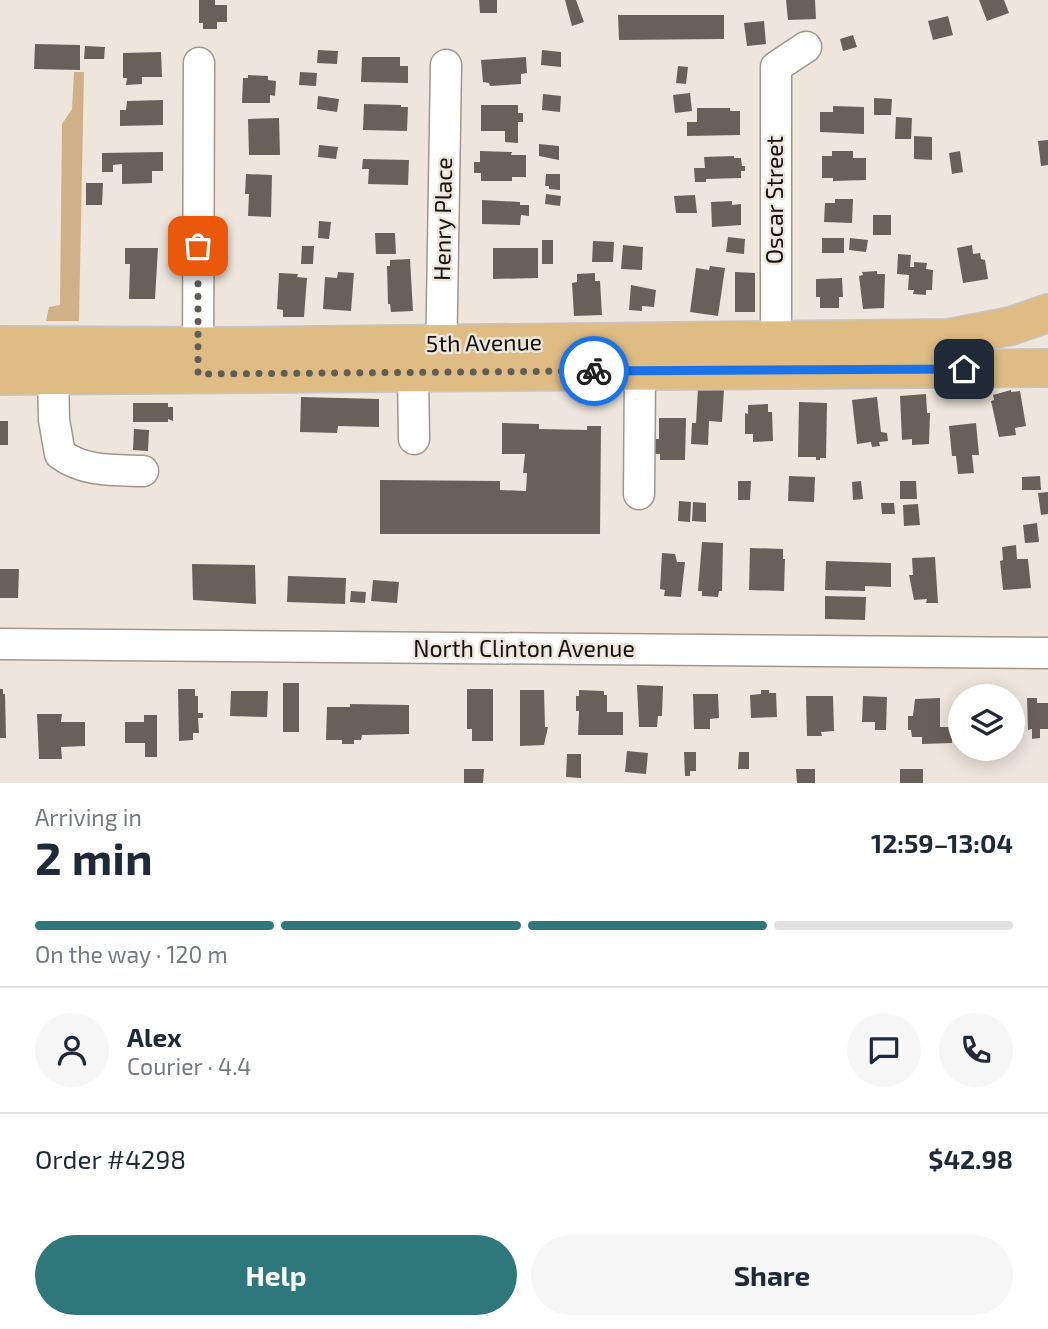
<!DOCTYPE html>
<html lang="en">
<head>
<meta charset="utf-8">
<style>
	body { margin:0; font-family:"Exo 2",sans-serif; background:#f6f6f7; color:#1f2937; height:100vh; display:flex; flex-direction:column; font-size:26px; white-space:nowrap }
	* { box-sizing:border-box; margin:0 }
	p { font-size:23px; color:#747a83 }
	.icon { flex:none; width:38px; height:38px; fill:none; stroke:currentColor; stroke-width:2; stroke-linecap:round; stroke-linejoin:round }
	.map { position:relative; height:783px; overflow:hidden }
	.panel { display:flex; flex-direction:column; background:#fff; flex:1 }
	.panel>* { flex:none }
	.buttons { position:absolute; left:948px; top:684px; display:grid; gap:14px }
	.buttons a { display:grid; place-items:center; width:77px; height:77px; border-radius:50%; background:#fff; box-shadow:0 4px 18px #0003; font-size:35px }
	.pin { position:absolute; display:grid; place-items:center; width:60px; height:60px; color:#fff; margin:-30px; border-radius:14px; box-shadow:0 4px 10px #0006 }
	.courier { position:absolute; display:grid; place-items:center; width:70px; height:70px; margin:-35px; border:5px solid #1a73e8; border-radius:50%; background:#fff; color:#222; box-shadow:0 2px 9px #0007 }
	.headline em { font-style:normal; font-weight:700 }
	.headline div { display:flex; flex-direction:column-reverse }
	.headline { display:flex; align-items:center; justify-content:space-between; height:119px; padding:0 35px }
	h1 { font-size:46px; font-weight:700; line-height:52px }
	.bar { display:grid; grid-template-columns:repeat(4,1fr); gap:10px 7px; align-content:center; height:84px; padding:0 35px }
	.bar i { height:9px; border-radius:5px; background:#e0e1e3 }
	.bar .active { background:#2e787c }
	.bar p { grid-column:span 4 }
	.line { display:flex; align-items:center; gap:18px; padding:0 35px; border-top:2px solid #e0e1e3 }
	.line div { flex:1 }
	.round { display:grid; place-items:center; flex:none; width:74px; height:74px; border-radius:37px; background:#f6f6f7 }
	.cta { display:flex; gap:14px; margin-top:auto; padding:14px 35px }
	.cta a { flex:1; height:80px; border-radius:42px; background:#2e787c; color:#fff; font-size:28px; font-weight:700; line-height:80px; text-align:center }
	.cta a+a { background:#f6f6f7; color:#1f2937 }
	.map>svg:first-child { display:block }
	.green { fill:#d1b087 }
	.building { fill:#6a605b }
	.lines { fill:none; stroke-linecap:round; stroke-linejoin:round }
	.minor-casing { stroke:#9f978f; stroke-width:33 }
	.major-casing { stroke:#c6c6c5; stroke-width:40 }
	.minor { stroke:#fff; stroke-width:30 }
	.major { stroke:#dfbc83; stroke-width:37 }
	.done { stroke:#605c56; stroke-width:7; stroke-dasharray:0 12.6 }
	.route { stroke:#1a73e8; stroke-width:9 }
	.labels { text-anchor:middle; stroke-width:5; stroke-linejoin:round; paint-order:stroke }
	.street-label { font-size:23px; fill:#13110d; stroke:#eee6dd }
</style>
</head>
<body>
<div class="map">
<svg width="1048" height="783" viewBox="0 0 1048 783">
	<rect width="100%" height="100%" fill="#eee6dd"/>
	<!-- green -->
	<path class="green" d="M74 72H84L79 321H46L49 307 60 305 62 124 72 109Z"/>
	<!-- building -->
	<g class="building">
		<path d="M199 0H215V5H227V22H217V29H203V23H199Z"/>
		<path d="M479 0H497V13H480Z"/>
		<path d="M565 0H576L584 22 572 26Z"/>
		<path d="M786 0H815L816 19 788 20Z"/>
		<path d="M979 0H1004L1009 13 987 21Z"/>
		<path d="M618 15H724V39L619 40Z"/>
		<path d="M948 16 953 35 933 40 928 21Z"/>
		<path d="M764 21 766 44 747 46 744 23Z"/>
		<path d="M853 35 857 47 843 51 840 39Z"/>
		<path d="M35 44 80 45V70L34 69Z"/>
		<path d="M85 46 105 47 104 59H84Z"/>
		<path d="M318 50 338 51 337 64 317 63Z"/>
		<path d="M542 50 561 52V67L541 65Z"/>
		<path d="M161 52 162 77H142V84L126 85 127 78H123V53Z"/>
		<path d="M362 57H400V66H408V83L361 82Z"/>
		<path d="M526 57 527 73 521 74V84L490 86 489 83 483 82 481 60Z"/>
		<path d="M678 66 688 67 686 84 676 83Z"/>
		<path d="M300 72 317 73 316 86 299 85Z"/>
		<path d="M248 75 268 76V80L276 81 275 96 270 95V103H242L243 78H248Z"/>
		<path d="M690 93 692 111 675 113 673 95Z"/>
		<path d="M543 94 561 96 560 112 542 110Z"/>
		<path d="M318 96 339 99 337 112 317 109Z"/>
		<path d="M874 98 892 99 891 115H874Z"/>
		<path d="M163 100V125L120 126V110H126L127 101Z"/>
		<path d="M364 104 401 105V107H408L407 131 363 130Z"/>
		<path d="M481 105H518V113H523V122H518V143L505 142V131H481Z"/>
		<path d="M833 106 864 107V134L820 132V112H833Z"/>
		<path d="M697 108H730V111H740V135L687 136V122H697Z"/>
		<path d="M896 117 912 118 911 139H895Z"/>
		<path d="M279 118 280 155H249L248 119Z"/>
		<path d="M914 136 932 137V160L914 159Z"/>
		<path d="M1048 140V165L1041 166 1038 141Z"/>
		<path d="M539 144 559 146V160L539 156Z"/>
		<path d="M319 145 338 147 336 159 318 157Z"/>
		<path d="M480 151 512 152 511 155H526V177H512V181H481V173H474V162H480Z"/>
		<path d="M832 151H853V158H866V180L833 181V178H822V156H832Z"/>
		<path d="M960 151 963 172 952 174 949 153Z"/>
		<path d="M163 152V171H152V183L122 184V164L113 165V172H102V153Z"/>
		<path d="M734 156V158H741L742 166H745V171H741V178L706 179V182H695L694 168H705L704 157Z"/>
		<path d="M363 159 409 160 408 185 368 184 369 169H362Z"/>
		<path d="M246 174 272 175 271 217 248 216 249 194H245Z"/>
		<path d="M546 174H560V190L549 189V186H545Z"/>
		<path d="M86 183H103L102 205H86Z"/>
		<path d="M546 194 561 196 560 206 545 204Z"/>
		<path d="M695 195 697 213H676L674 196Z"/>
		<path d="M835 199H853L852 223 824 222 825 203H835Z"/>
		<path d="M482 200 520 202V205H529V216L521 215 520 225 482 224Z"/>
		<path d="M732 201V205L741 204V225L712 227 711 202Z"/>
		<rect x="873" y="215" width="18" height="20"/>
		<path d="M319 221 331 222 329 239 318 238Z"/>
		<path d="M375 233H395L396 254H376Z"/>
		<path d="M728 237 745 239 744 254 726 252Z"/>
		<rect x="822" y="238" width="22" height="15"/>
		<path d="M850 238 868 240 866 252 849 250Z"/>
		<rect x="542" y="240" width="11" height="24"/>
		<path d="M593 241 614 242 613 262H592Z"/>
		<path d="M623 245 643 247 642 270 621 269Z"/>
		<path d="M972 245 973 254 980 253 981 259 985 260 988 279 963 283 957 248Z"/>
		<path d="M302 246H314L313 264H301Z"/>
		<path d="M125 248H158L155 299H129L130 264H125Z"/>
		<path d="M493 248H538V278L493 279Z"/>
		<path d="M898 254 911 255 910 267H914V262L927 263 926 269 933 270 932 290H926V295L913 294 914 290H908L909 275 897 274Z"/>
		<path d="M410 259 413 311 391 312 390 304H388L387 266H390V260Z"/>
		<path d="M710 266 725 268 718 316 690 312 696 268 709 270Z"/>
		<path d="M877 271V274H885L884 308 863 309 859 276 863 275 862 272Z"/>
		<path d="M338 272 354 273 351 311 323 309 325 277 337 278Z"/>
		<path d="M735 272 755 273V312H735Z"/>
		<path d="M279 273 298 274 297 277 307 278 304 317H283V310L277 309Z"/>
		<path d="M595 273V281H600L602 315 574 316 572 283 577 282V274Z"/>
		<path d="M842 278 843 297H839V308H820V297H816V279Z"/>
		<path d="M631 285 656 290 654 307 642 306V311L629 310Z"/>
		<path d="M698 388 724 389 722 422 709 421 708 445 691 444 692 423H696Z"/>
		<path d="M1011 390V392L1020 391 1026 426 1015 428 1016 435 999 437 991 401 994 400 993 395Z"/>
		<path d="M926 394 927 413H930L929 444 912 445V439L902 440 900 396Z"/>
		<path d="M301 397 379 399V427L338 426 337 433 300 432Z"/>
		<path d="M877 397 881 432 887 433 888 441 879 442 880 446 872 447 871 442 857 444 852 400Z"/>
		<path d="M799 402 827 403 826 458H820V460H816V457H798Z"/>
		<path d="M133 403H168V407H173V421L168 419V422H133Z"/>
		<path d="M768 404V412H772L773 441 753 442V434H745V413L748 414V405Z"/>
		<path d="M659 418H686L685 460H660V454H654L653 439H659Z"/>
		<rect x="0" y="421" width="8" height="24"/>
		<path d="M502 423 539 424V429L587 430V426H601L600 534H380V480L500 481V490L526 491 527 473H523L525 454H502Z"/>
		<path d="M976 423 979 455H972L974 473 958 474 956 456H952L949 426Z"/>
		<path d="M134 429 149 430 148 451 133 450Z"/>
		<path d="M789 476 815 477 814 502 788 501Z"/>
		<path d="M1040 476 1041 490H1022V477Z"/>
		<path d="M738 481H751L750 500H738Z"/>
		<path d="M861 481 863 499 853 500 852 482Z"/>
		<path d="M900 481H916L917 499H900Z"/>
		<path d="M1048 492V514L1041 515 1038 493Z"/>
		<path d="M679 501 691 502 690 522 678 521Z"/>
		<path d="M693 502 706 503V522L692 521Z"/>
		<path d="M881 503H894L895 514H882Z"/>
		<path d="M918 504 920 525 904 526 903 505Z"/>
		<path d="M1037 523 1039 542 1025 543 1023 525Z"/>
		<path d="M702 542 723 543 722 591H719L718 597 702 596V591H698Z"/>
		<path d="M1016 545 1017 559H1028L1031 588 1003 590 1000 561 1003 560 1002 547Z"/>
		<path d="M750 548 783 549V559H785L784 591 749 590Z"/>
		<path d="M662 553 675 554 677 562H685L681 597 664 596 665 590 660 589Z"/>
		<path d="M935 557 938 603H926L927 599 914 600 909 575H913L912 558Z"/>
		<path d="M826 561 891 563V587L865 586V591L825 590Z"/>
		<path d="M192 564 255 565 256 604 193 600Z"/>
		<path d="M0 569H19L18 598H0Z"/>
		<path d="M288 576 346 578 345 604 287 602Z"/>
		<path d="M373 580 399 582 397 603 371 601Z"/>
		<path d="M351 591 366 592 365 603 350 602Z"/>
		<path d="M825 596 866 597 865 620 825 619Z"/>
		<rect x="283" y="683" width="16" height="49"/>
		<path d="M637 685 663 686 662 716H658L657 727H639Z"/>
		<path d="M0 689H3V694H5L6 738H0Z"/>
		<path d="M178 689H195V696H198V713H203V718H198L199 733H193V740L179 741Z"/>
		<path d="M467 689H493V741H472V729H467Z"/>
		<path d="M520 690H544L545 727H548L544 745 520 746Z"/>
		<path d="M579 690 604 691V695H607V712H623V735H578L579 711H576V696H579Z"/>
		<path d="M761 690H769V693H776L777 717 751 718 750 695 761 694Z"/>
		<path d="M231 691H268L267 717 230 716Z"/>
		<path d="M693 694H718L719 718 710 719V729H694Z"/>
		<path d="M806 696H833L834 731 821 732 822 736H807Z"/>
		<path d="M863 696 887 697 886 730H875V722H862Z"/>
		<path d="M940 698V727H952V743L922 744V737H912L911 730H908V716H913L915 699Z"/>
		<path d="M1027 698H1037V703H1048V729H1040V738L1032 739V729L1028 730Z"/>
		<path d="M350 704 409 705V734L362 735 361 740H354V744H342V740H326L327 707H350Z"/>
		<path d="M37 714H62L61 722H85V746L61 747 62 759H39Z"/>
		<path d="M144 715H157V757H145V743H125V722H144Z"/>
		<path d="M627 751 648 753 646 774 625 772Z"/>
		<path d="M684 752H696V771H690V776H685Z"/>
		<path d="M739 752H749V769H738Z"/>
		<path d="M567 754H581V778L566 777Z"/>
		<path d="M464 769H484L483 783H464Z"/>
		<path d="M796 769H815V783H797Z"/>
		<rect x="900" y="769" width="23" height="14"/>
	</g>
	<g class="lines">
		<!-- minor casing -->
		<g class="minor-casing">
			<g id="minor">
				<path d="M776 363V67L806 47"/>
				<path d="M441 365 446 65"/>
				<path d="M198 367 199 63"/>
				<path d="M413 373 414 439"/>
				<path d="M53 375 54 420 60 454C84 472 114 470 143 471"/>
				<path d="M639 494 640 371"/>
				<path d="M0 644 1048 653"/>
			</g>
		</g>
		<!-- major casing -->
		<g class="major-casing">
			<g id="major">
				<path d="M0 345 226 346 949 338 1011 326 1048 313"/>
				<path d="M0 376 1048 368"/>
			</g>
		</g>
		<!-- minor -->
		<use href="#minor" class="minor"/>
		<!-- major -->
		<use href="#major" class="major"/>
	</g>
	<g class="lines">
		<!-- done -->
		<path class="done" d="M198 246V374L594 371"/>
		<!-- route -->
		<path class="route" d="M594 371 964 369"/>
	</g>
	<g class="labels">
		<!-- street labels -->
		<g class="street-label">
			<text transform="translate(775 200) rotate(-90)" y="8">Oscar Street</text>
			<text transform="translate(443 219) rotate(-89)" y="8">Henry Place</text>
			<text transform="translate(484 343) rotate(-1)" y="8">5th Avenue</text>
			<text x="524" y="657">North Clinton Avenue</text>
		</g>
	</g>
</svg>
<div class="buttons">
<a><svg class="icon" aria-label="layers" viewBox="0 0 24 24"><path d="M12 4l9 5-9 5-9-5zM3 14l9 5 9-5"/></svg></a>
</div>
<div class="pin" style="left:198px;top:246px;background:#ea580c"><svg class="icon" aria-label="bag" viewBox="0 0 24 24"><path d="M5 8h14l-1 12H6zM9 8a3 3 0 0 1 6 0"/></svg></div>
<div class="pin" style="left:964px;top:369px;background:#1f2937"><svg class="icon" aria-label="home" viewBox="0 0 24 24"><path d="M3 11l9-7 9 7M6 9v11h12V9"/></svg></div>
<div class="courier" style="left:594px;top:371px"><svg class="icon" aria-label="bike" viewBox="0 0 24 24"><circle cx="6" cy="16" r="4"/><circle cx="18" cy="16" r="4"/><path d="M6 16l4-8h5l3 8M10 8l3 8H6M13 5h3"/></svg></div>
</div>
<section class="panel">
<div class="headline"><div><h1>2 min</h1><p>Arriving in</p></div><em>12:59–13:04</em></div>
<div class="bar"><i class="active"></i><i class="active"></i><i class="active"></i><i></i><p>On the way · 120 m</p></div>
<div class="line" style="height:126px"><a class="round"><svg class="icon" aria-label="person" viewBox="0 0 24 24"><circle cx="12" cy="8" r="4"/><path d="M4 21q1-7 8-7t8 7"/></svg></a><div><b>Alex</b><p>Courier · 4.4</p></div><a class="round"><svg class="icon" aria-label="chat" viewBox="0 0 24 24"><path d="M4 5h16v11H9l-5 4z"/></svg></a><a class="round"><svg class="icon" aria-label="phone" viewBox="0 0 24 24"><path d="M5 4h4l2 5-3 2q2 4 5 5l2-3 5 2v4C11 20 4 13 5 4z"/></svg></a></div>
<div class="line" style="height:91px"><div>Order #4298</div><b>$42.98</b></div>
<div class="cta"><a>Help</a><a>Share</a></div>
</section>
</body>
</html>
